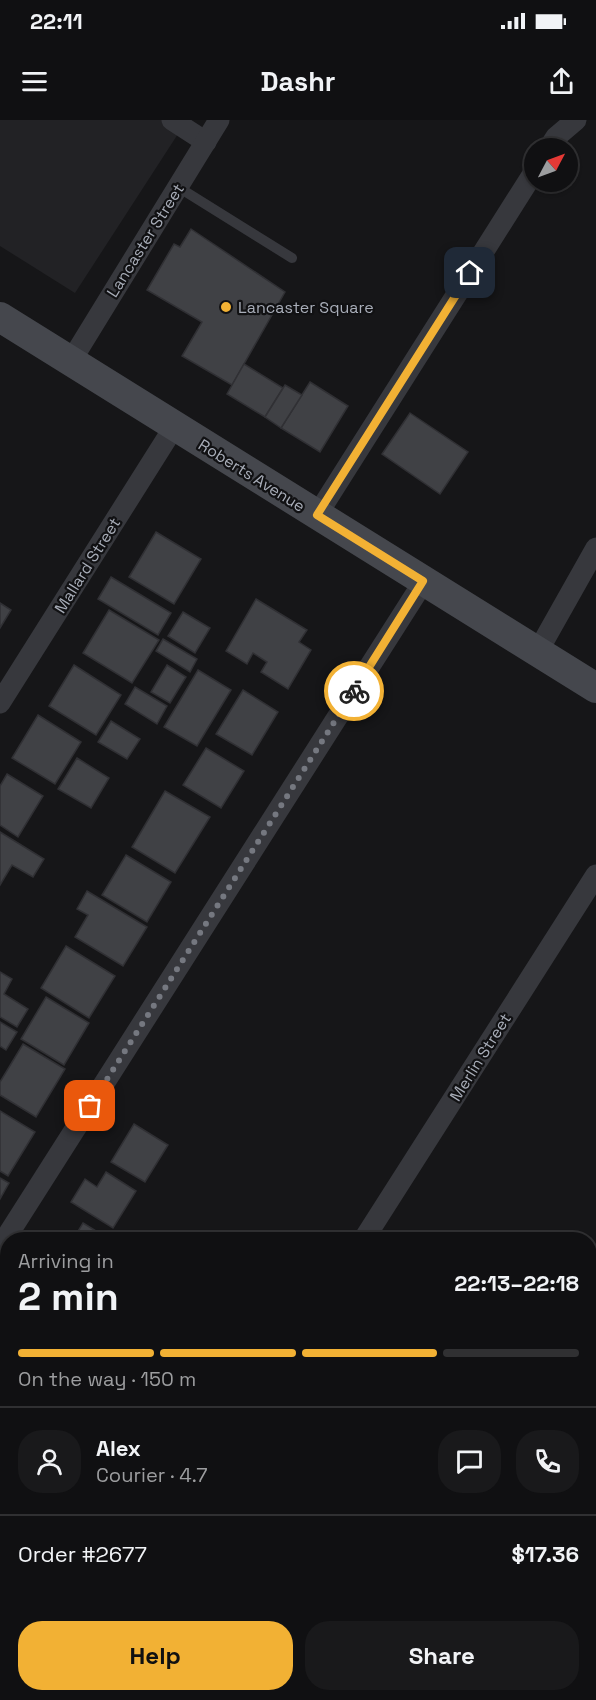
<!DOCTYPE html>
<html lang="en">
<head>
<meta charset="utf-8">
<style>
	body { margin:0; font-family:"Space Grotesk",sans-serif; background:#19191b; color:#f1f3f6; height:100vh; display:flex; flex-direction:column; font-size:22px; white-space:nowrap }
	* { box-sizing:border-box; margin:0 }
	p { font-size:20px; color:#9c9d9f }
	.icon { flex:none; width:33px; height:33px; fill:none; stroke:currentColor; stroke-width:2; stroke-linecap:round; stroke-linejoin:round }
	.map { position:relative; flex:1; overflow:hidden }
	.panel { position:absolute; left:0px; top:1112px; width:597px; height:470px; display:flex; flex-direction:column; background:#101012; border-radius:24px 24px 0 0; box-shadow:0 2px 4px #0004,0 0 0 2px #303032 }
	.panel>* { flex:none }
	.needle { width:39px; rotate:49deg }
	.fabs { position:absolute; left:524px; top:18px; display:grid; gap:12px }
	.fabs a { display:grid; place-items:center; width:54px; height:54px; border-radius:50%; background:#101012; box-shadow:0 2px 4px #0004,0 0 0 2px #303032; font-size:30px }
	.pin { position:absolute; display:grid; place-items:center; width:51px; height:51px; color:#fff; margin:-26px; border-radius:12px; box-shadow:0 3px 9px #0006 }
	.courier { position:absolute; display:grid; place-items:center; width:60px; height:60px; margin:-30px; border:4px solid #f2b134; border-radius:50%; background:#fff; color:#222; box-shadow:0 2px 8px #0007 }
	.head em { font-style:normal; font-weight:800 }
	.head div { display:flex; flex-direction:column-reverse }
	.head { display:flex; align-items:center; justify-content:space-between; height:102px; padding:0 18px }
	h1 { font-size:39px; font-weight:800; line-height:45px }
	.bar { display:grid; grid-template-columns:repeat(4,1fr); gap:9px 6px; align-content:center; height:72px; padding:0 18px }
	.bar i { height:8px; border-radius:4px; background:#303032 }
	.bar .on { background:#f2b134 }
	.bar p { grid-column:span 4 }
	.line { display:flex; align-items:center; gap:15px; padding:0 18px; border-top:2px solid #303032 }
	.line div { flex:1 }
	.round { display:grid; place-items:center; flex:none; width:63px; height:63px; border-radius:24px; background:#19191b }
	.button { display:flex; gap:12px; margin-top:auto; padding:12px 18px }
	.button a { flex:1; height:69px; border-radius:24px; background:#f2b134; color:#111; font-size:24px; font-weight:800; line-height:69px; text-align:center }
	.button a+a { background:#19191b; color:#f1f3f6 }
	.status { display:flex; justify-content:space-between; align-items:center; height:42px; padding:0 30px; background:#101012; direction:ltr }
	.status svg { height:16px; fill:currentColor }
	header { display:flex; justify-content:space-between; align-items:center; height:78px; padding:0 18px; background:#101012; font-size:27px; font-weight:800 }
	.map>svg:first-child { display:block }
	.built { fill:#222225 }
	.building { fill:#404145; stroke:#303034; stroke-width:1.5 }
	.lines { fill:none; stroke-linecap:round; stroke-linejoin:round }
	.service { stroke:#37383d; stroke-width:10 }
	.minor { stroke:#37383d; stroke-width:21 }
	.secondary { stroke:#45474d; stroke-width:30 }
	.done { stroke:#757880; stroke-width:6; stroke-dasharray:0 10.8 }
	.route { stroke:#f2b134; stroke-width:8 }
	.poi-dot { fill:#f2b134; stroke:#111113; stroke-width:2 }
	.labels { text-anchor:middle; stroke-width:4.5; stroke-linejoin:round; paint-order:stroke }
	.street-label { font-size:16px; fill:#a8adb8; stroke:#111113 }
	.poi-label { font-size:16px; fill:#a8adb8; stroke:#111113; text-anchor:start }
</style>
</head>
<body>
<div class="status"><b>22:11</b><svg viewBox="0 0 49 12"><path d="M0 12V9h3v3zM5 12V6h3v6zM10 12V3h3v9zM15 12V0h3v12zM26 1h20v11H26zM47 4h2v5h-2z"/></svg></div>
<header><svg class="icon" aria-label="menu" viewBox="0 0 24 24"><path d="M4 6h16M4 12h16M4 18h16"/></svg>Dashr<svg class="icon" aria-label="share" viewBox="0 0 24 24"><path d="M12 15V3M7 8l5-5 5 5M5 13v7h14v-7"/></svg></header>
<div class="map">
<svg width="596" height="1580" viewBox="0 0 596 1580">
	<rect width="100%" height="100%" fill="#161618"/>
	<!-- built -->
	<path class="built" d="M0 0H187L75 173 0 126Z"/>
	<!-- building -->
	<g class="building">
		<path d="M191 109 285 172 232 265 182 236 202 202 147 170 174 124 180 127Z"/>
		<path d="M244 244 283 268 265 297 227 274Z"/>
		<path d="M310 262 348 286 320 332 281 308Z"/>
		<path d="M285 265 302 275 281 308 265 297Z"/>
		<path d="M410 293 468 332 440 374 382 334Z"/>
		<path d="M156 412 201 439 174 484 129 457Z"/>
		<path d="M111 457 171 493 158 515 98 479Z"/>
		<path d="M256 479 307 510 299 522 311 530 288 569 261 552 267 542 253 533 247 544 226 531Z"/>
		<path d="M0 483 11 490 0 508Z"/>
		<path d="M109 490 159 520 132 563 83 533Z"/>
		<path d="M183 492 210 508 195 533 168 516Z"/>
		<path d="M163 519 197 539 190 552 156 531Z"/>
		<path d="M74 545 121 575 96 615 49 586Z"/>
		<path d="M167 545 186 557 170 583 151 572Z"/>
		<path d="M198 550 231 570 197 626 164 607Z"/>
		<path d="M135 567 167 586 157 604 125 584Z"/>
		<path d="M243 570 278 592 252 635 216 614Z"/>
		<path d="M38 595 81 622 55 664 12 638Z"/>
		<path d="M111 601 140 619 127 639 98 622Z"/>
		<path d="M206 628 244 651 221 688 183 665Z"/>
		<path d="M77 638 109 658 91 688 58 669Z"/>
		<path d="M7 654 43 676 18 717 0 705V666Z"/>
		<path d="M165 671 210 697 175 753 132 727Z"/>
		<path d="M0 712 44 739 33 757 12 745 0 765Z"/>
		<path d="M126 735 171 762 147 802 102 775Z"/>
		<path d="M87 771 147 807 123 846 75 817 88 795 77 789Z"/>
		<path d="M66 826 115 856 89 898 41 868Z"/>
		<path d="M0 852 12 859 4 874 28 889 17 907 0 897Z"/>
		<path d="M46 877 89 903 64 945 21 919Z"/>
		<path d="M0 902 17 912 6 930 0 926Z"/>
		<path d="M23 924 65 949 36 997 0 975V962Z"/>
		<path d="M0 991 35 1012 8 1056 0 1051Z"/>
		<path d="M134 1004 168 1025 145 1062 111 1042Z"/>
		<path d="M106 1052 136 1071 113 1108 71 1082 85 1059 97 1067Z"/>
		<path d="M0 1058 9 1063 0 1079Z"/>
		<path d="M83 1103 109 1119H58L63 1111 74 1118Z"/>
		<path d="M8 1278V1340L0 1335V1289Z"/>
	</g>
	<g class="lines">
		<!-- service -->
		<path class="service" d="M178 67 292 138"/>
		<!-- minor -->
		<g class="minor">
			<path d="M172 0 206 22"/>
			<path d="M549 28 556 17 576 0"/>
			<path d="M71 241 219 0"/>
			<path d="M317 395 534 52"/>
			<path d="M538 531 596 428"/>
			<path d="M0 583 174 307"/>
			<path d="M364 1119 596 755"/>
			<path d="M0 1127 424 461"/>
			<path d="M0 1196 8 1201"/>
			<path d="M590 1300 596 1290"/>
			<path d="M590 1572 596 1576"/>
		</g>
		<!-- secondary -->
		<path class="secondary" d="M0 197 596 568"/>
	</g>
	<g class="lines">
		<!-- done -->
		<path class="done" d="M90 986 354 571"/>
		<!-- route -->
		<path class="route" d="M354 571 423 461 317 395 470 153"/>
	</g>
	<!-- markers -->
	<circle class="poi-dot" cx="226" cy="187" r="6"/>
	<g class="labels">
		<!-- street labels -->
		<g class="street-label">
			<text transform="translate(145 120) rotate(-58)" y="6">Lancaster Street</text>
			<text transform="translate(252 355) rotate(32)" y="6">Roberts Avenue</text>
			<text transform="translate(87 445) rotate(-58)" y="6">Mallard Street</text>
			<text transform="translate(480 937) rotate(-58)" y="6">Merlin Street</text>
		</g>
		<!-- poi labels -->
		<g class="poi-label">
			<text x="238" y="193">Lancaster Square</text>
		</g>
	</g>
</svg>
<div class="fabs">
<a><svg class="needle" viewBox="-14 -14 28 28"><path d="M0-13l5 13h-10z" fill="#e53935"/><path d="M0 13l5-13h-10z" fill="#9c9d9f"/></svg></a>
</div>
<div class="pin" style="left:90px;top:986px;background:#ea580c"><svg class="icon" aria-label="bag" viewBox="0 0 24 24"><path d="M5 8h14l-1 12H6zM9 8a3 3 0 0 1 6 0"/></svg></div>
<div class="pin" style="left:470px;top:153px;background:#1f2937"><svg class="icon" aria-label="home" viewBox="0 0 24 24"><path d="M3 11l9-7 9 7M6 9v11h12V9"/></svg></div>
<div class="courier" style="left:354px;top:571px"><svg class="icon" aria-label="bike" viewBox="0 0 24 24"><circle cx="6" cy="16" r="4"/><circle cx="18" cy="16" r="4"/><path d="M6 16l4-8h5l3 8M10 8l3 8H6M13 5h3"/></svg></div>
<section class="panel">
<div class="head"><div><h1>2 min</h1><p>Arriving in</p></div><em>22:13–22:18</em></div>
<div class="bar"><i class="on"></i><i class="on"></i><i class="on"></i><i></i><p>On the way · 150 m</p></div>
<div class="line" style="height:108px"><a class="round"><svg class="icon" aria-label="person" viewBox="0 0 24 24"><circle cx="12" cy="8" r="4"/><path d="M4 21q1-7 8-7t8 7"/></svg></a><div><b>Alex</b><p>Courier · 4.7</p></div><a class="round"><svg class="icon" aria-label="chat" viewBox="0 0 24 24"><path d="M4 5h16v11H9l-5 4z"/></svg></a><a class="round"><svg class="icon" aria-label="phone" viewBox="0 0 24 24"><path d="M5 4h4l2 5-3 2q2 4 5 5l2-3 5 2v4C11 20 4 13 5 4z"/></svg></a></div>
<div class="line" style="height:78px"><div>Order #2677</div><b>$17.36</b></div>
<div class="button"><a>Help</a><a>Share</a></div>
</section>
</div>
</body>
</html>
